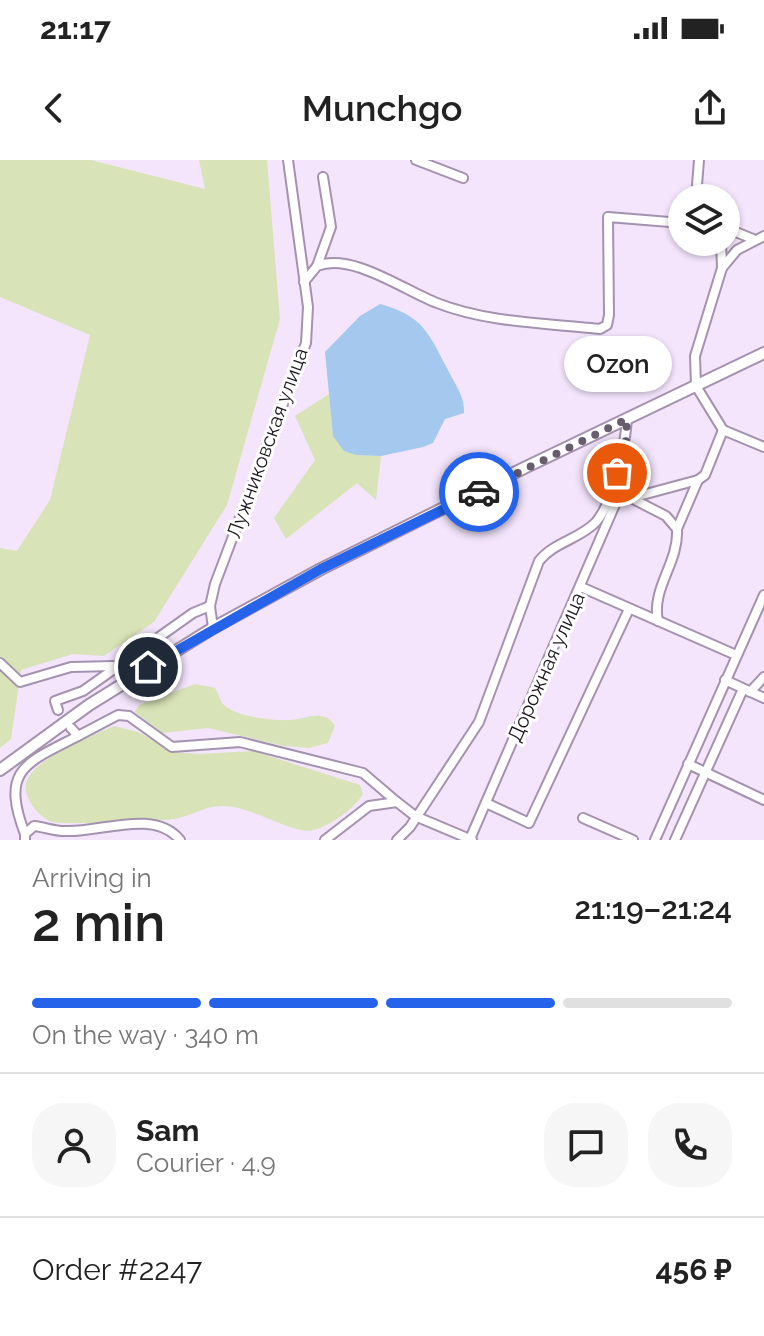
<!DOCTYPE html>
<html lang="en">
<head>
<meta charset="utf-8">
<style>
	body { margin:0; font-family:Raleway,sans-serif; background:#f6f6f6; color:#222; height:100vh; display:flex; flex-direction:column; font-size:30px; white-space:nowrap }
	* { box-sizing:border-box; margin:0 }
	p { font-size:26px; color:#767676 }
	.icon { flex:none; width:44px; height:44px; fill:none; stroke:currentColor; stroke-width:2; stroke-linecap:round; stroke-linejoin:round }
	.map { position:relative; height:680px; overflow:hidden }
	.side { display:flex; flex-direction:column; background:#fff; flex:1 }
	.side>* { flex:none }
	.fabs { position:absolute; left:668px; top:24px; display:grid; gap:16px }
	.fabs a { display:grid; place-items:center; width:72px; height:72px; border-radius:50%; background:#fff; box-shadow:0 2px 6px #0004; font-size:40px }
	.pin { position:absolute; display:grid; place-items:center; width:68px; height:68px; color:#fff; margin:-34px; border:4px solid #fff; border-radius:50%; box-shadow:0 2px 8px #0007 }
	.courier { position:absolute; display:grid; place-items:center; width:80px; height:80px; margin:-40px; border:6px solid #2563eb; border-radius:50%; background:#fff; color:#222; box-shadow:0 2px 10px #0007 }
	.bubble { position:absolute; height:56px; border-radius:28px; background:#fff; box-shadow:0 2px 6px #0004; font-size:26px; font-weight:600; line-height:56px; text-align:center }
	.head em { font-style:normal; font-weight:600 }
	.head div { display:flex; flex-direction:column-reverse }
	.head { display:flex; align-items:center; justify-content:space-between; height:136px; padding:0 32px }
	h1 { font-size:52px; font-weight:600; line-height:60px }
	.bar { display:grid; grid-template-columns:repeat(4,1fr); gap:12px 8px; align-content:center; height:96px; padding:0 32px }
	.bar i { height:10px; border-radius:6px; background:#e0e0e0 }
	.bar .active { background:#2563eb }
	.bar p { grid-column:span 4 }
	.line { display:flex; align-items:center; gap:20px; padding:0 32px; border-top:2px solid #e0e0e0 }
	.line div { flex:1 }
	.round { display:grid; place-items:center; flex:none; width:84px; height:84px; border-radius:32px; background:#f6f6f6 }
	.status { display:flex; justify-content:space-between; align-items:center; height:56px; padding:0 40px; background:#fff; direction:ltr }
	.status svg { height:22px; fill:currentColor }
	header { display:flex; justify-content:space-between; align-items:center; height:104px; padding:0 32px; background:#fff; font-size:36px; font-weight:600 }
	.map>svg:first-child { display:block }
	.green { fill:#d8e3b7 }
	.water { fill:#a4c8ee }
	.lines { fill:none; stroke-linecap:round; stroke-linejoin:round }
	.minor-casing { stroke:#a492ae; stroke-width:12 }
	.major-casing { stroke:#a492ae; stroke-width:14 }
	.minor { stroke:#fff; stroke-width:8 }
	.major { stroke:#fff; stroke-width:10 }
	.done { stroke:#675d6c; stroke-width:8; stroke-dasharray:0 14.4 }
	.route { stroke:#2563eb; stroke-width:10 }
	.labels { text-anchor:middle; stroke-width:6; stroke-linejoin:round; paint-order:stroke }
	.street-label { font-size:20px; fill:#1b141e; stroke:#fff }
</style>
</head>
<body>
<div class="status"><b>21:17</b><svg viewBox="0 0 49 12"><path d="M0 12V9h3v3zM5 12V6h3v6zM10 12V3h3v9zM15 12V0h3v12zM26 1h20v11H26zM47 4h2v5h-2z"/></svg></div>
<header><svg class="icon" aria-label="back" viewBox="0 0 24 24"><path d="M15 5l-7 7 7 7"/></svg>Munchgo<svg class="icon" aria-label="share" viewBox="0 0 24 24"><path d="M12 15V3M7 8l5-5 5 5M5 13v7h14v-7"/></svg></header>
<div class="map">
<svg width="764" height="680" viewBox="0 0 764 680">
	<rect width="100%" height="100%" fill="#f4e5fd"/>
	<!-- green -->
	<g class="green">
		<path d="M0 0H91L205 29 199 0H267L280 159 227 345 154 462 104 496 73 494 21 510 11 579 0 588V388L17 391 50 340 90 175 0 137Z"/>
		<path d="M329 234 333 276 356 295 381 296 376 340 357 323 286 379 274 358 315 300 295 256Z"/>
		<path d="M195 524 215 528C220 536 219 543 228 548 241 557 274 561 290 560 306 559 325 548 335 566L328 583 309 588 284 586 208 568 162 573 135 552 139 545Z"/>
		<path d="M114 566 138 572 175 592 199 594 253 591 360 625 363 634C354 649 331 665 314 670 293 676 251 645 222 646 206 646 190 656 175 659 162 661 62 665 53 662 40 658 29 644 26 631 20 602 93 576 114 566Z"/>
	</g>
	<!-- water -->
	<path class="water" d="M380 144C424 156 429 174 449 212 456 226 465 237 464 253L445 259 433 283 423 287 381 296 356 295 344 291 333 276 325 192 360 156Z"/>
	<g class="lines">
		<!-- minor casing -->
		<g class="minor-casing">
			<g id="minor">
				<path d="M416 0 463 18"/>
				<path d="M696 38 699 0"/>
				<path d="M726 68 753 79"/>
				<path d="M764 76 737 90 722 108 695 196 696 226 723 270 764 287"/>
				<path d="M721 82 722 108"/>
				<path d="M317 106 331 67 323 17"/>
				<path d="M304 122 317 106C352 92 405 131 437 143 488 163 546 163 600 169L607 165 609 155 608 57 682 63"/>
				<path d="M616 331 631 338 698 320 705 315 723 270"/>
				<path d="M631 338 666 356 677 369C679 403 651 428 658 461"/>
				<path d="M677 369 698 320"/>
				<path d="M581 427 736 495"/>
				<path d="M213 468 210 446 215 424 306 183 308 147 288 0"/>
				<path d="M0 503 20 522 71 507 114 506"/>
				<path d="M725 520 764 538"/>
				<path d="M750 532 764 517"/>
				<path d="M58 550 55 541 83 531 193 453 210 446"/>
				<path d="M71 568 78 576 118 555 129 556 172 587 240 582 363 613 397 642"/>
				<path d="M688 604 764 640"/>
				<path d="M486 643 529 663 629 449"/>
				<path d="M583 658 633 680"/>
				<path d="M25 674C0 609 26 603 78 576"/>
				<path d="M470 679 620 333"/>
				<path d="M25 680V674L34 666C44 667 54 671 65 671 100 673 154 648 180 680"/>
				<path d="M325 680 369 646 397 642 415 656 472 680"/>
				<path d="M397 680 410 667 479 562 539 401C554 382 580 379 596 362 614 341 625 286 627 259"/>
				<path d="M655 680 764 435"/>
				<path d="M675 680 743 529"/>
			</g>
		</g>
		<!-- major casing -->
		<g class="major-casing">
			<path id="major" d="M0 610 89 545 213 468 321 409 522 309 764 193"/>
		</g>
		<!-- minor -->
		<use href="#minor" class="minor"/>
		<!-- major -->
		<use href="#major" class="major"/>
	</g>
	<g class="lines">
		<!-- done -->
		<path class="done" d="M479 332 627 259 625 293 617 313"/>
		<!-- route -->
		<path class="route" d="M148 507 321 409 479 332"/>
	</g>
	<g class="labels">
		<!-- street labels -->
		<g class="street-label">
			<text transform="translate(267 283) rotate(-70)" y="7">Лужниковская улица</text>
			<text transform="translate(546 507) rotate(-66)" y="7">Дорожная улица</text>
		</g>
	</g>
</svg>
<div class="fabs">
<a><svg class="icon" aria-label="layers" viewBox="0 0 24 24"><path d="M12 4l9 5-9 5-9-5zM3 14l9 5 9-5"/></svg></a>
</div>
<div class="pin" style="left:617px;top:313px;background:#ea580c"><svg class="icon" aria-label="bag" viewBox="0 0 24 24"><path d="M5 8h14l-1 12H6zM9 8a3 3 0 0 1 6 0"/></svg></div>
<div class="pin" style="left:148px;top:507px;background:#1f2937"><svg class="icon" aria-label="home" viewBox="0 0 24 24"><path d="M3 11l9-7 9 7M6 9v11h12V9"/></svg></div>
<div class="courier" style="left:479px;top:332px"><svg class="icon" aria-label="car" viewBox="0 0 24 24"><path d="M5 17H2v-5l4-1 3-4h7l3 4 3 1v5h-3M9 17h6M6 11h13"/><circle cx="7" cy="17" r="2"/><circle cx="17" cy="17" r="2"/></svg></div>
<div class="bubble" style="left:564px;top:176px;width:108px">Ozon</div>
</div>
<section class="side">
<div class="head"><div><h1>2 min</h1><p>Arriving in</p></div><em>21:19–21:24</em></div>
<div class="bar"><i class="active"></i><i class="active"></i><i class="active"></i><i></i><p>On the way · 340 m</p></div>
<div class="line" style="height:144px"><a class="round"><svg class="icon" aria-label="person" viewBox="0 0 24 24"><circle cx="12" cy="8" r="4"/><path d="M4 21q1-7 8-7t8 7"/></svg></a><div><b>Sam</b><p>Courier · 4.9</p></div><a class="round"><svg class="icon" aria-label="chat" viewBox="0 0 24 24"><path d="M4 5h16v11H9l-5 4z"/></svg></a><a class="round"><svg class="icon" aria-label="phone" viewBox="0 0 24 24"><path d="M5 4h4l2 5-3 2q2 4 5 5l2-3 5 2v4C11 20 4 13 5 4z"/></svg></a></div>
<div class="line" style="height:104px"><div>Order #2247</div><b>456 ₽</b></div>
</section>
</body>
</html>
